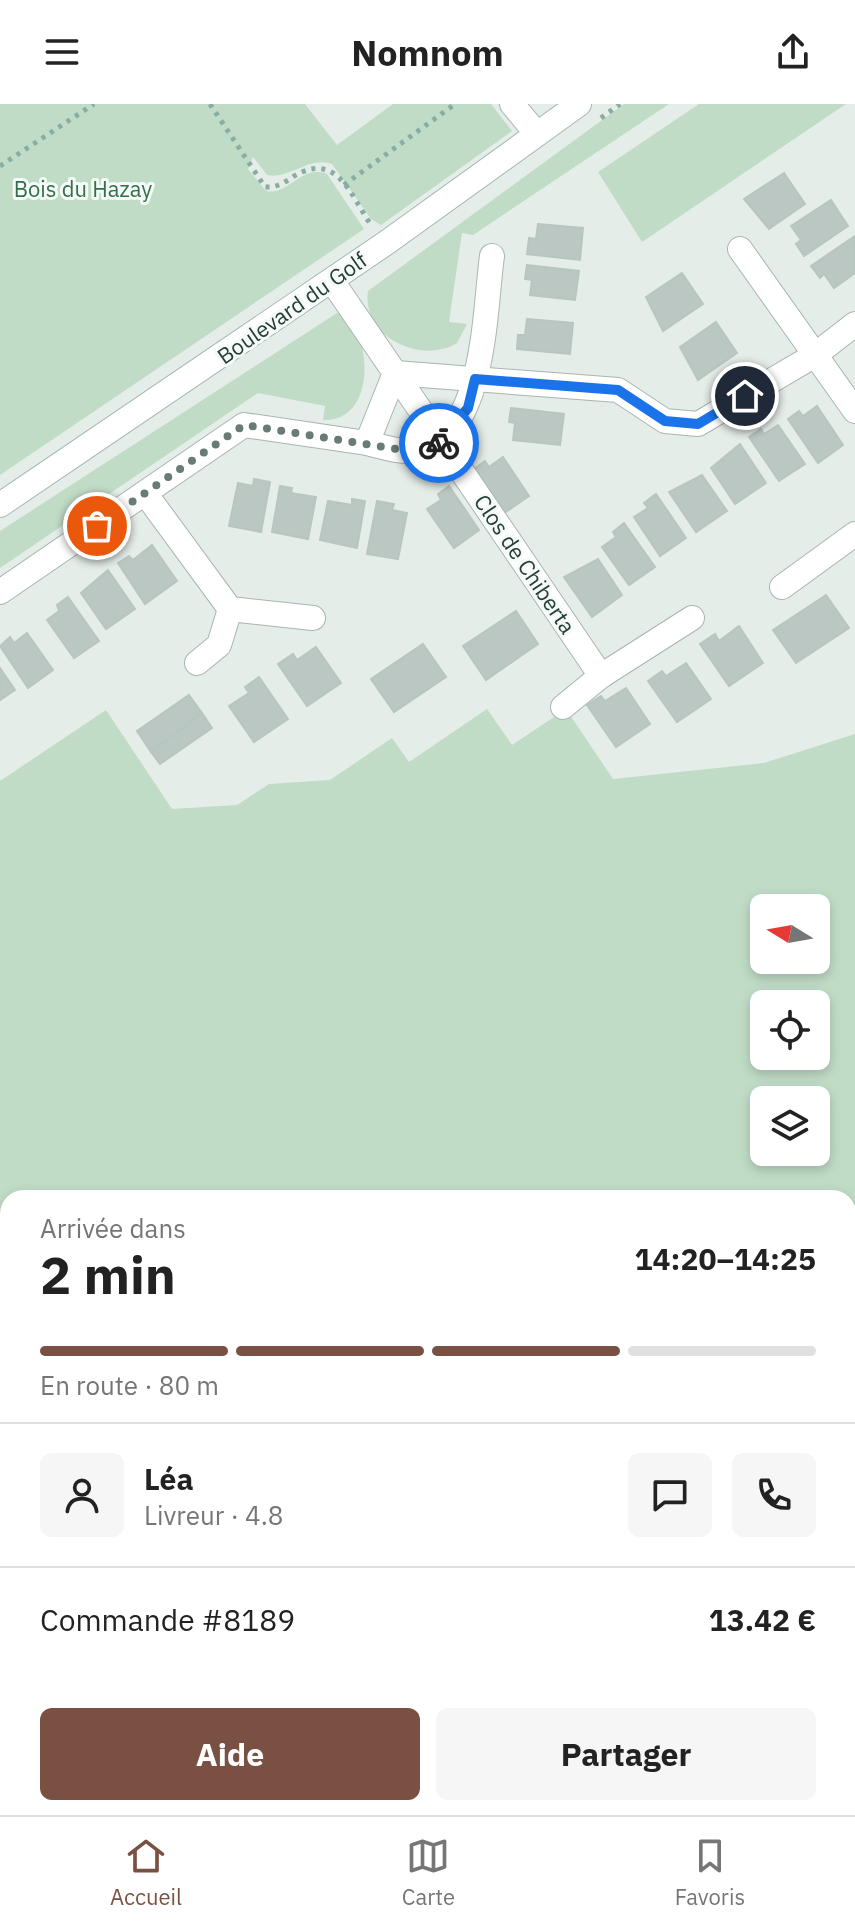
<!DOCTYPE html>
<html lang="fr">
<head>
<meta charset="utf-8">
<style>
	body { margin:0; font-family:"IBM Plex Sans",sans-serif; background:#f6f6f6; color:#222; height:100vh; display:flex; flex-direction:column; font-size:30px; white-space:nowrap }
	* { box-sizing:border-box; margin:0 }
	p { font-size:26px; color:#767676 }
	.icon { flex:none; width:44px; height:44px; fill:none; stroke:currentColor; stroke-width:2; stroke-linecap:round; stroke-linejoin:round }
	.map { position:relative; flex:1; overflow:hidden }
	.panel { position:absolute; left:0px; top:1086px; width:856px; height:626px; display:flex; flex-direction:column; background:#fff; border-radius:24px 24px 0 0; box-shadow:0 4px 12px #0003 }
	.panel>* { flex:none }
	.needle { width:52px; rotate:281deg }
	.buttons { position:absolute; left:750px; top:790px; display:grid; gap:16px }
	.buttons a { display:grid; place-items:center; width:80px; height:80px; border-radius:12px; background:#fff; box-shadow:0 4px 12px #0003; font-size:40px }
	.pin { position:absolute; display:grid; place-items:center; width:68px; height:68px; color:#fff; margin:-34px; border:4px solid #fff; border-radius:50%; box-shadow:0 2px 8px #0007 }
	.courier { position:absolute; display:grid; place-items:center; width:80px; height:80px; margin:-40px; border:6px solid #1a73e8; border-radius:50%; background:#fff; color:#222; box-shadow:0 2px 10px #0007 }
	.head em { font-style:normal; font-weight:700 }
	.head div { display:flex; flex-direction:column-reverse }
	.head { display:flex; align-items:center; justify-content:space-between; height:136px; padding:0 40px }
	h1 { font-size:52px; font-weight:700; line-height:60px }
	.bar { display:grid; grid-template-columns:repeat(4,1fr); gap:12px 8px; align-content:center; height:96px; padding:0 40px }
	.bar i { height:10px; border-radius:6px; background:#e0e0e0 }
	.bar .current { background:#7a5042 }
	.bar p { grid-column:span 4 }
	.line { display:flex; align-items:center; gap:20px; padding:0 40px; border-top:2px solid #e0e0e0 }
	.line div { flex:1 }
	.round { display:grid; place-items:center; flex:none; width:84px; height:84px; border-radius:12px; background:#f6f6f6 }
	.primary-button { display:flex; gap:16px; margin-top:auto; padding:16px 40px }
	.primary-button a { flex:1; height:92px; border-radius:12px; background:#7a5042; color:#fff; font-size:32px; font-weight:700; line-height:92px; text-align:center }
	.primary-button a+a { background:#f6f6f6; color:#222 }
	header { display:flex; justify-content:space-between; align-items:center; height:104px; padding:0 40px; background:#fff; font-size:36px; font-weight:700 }
	.tabs { display:flex; justify-content:space-around; align-items:center; height:112px; border-top:2px solid #e0e0e0; background:#fff; font-size:22px; color:#767676 }
	.tabs a { display:grid; justify-items:center; gap:4px }
	.tabs .current { color:#7a5042 }
	.map>svg:first-child { display:block }
	.green { fill:#c0dcc7; fill-rule:evenodd }
	.building { fill:#bac7c2; stroke:#b8c6c0; stroke-width:2 }
	.lines { fill:none; stroke-linecap:round; stroke-linejoin:round }
	.minor-casing { stroke:#a8b5b0; stroke-width:26 }
	.secondary-casing { stroke:#a4b7b1; stroke-width:26 }
	.path { stroke:#88ada2; stroke-width:5; stroke-dasharray:4 6; stroke-linecap:butt }
	.minor { stroke:#fff; stroke-width:24 }
	.secondary { stroke:#fff; stroke-width:24 }
	.done { stroke:#687b75; stroke-width:8; stroke-dasharray:0 14.4 }
	.route { stroke:#1a73e8; stroke-width:10 }
	.labels { text-anchor:middle; stroke-width:6; stroke-linejoin:round; paint-order:stroke }
	.park-label { font-size:22px; fill:#33704b; stroke:#f5f9f7 }
	.street-label { font-size:22px; fill:#253d37; stroke:#f5f9f7 }
</style>
</head>
<body>
<header><svg class="icon" aria-label="menu" viewBox="0 0 24 24"><path d="M4 6h16M4 12h16M4 18h16"/></svg>Nomnom<svg class="icon" aria-label="share" viewBox="0 0 24 24"><path d="M12 15V3M7 8l5-5 5 5M5 13v7h14v-7"/></svg></header>
<div class="map">
<svg width="855" height="1711" viewBox="0 0 855 1711">
	<rect width="100%" height="100%" fill="#e5ede9"/>
	<!-- green -->
	<g class="green">
		<path d="M0 0H305L337 41 393 0H491L512 27 381 121 371 115 332 60C308 52 290 76 267 71L253 53 248 65 266 87C288 92 302 60 327 70L364 125 0 371Z"/>
		<path d="M624 0H669L473 131 462 129 449 218 467 220 457 239C422 261 361 233 368 187Z"/>
		<path d="M699 0H846L642 138 598 68Z"/>
		<path d="M337 209C373 220 379 319 323 316L325 302 258 289 0 464V427Z"/>
		<path d="M487 605 512 641 566 605 613 675 764 659 855 630V1373H848V1094H8V1385L0 1381V677L106 606 172 705 237 701 269 680 330 676 392 634 409 658ZM764 804H816V856H764ZM764 900H816V952H764ZM764 996H816V1048H764Z"/>
		<path d="M855 1675V1711H746L767 1704H848V1677Z"/>
	</g>
	<!-- building -->
	<g class="building">
		<path d="M784 69 805 100 769 125 744 95Z"/>
		<path d="M831 96 848 122 804 152 796 140 801 136 791 122Z"/>
		<path d="M538 120 583 124 580 156 527 150 529 134 536 135Z"/>
		<path d="M855 132V169L834 184 824 170 820 174 811 162Z"/>
		<path d="M527 161 579 167 575 196 530 191 532 176 525 175Z"/>
		<path d="M682 169 703 200 663 227 646 193Z"/>
		<path d="M527 215 573 219 570 250 517 245 518 231H525Z"/>
		<path d="M716 218 737 249 698 276 680 243Z"/>
		<path d="M817 302 843 341 818 359 788 315 799 307 803 312Z"/>
		<path d="M511 304 564 310 560 341 513 336 515 319 509 318Z"/>
		<path d="M778 321 805 360 779 377 749 333 761 325 764 330Z"/>
		<path d="M740 340 766 379 735 400 711 364Z"/>
		<path d="M503 353 529 392 503 410 473 366 485 357 489 363Z"/>
		<path d="M702 371 727 407 696 428 669 388Z"/>
		<path d="M254 375 270 378 261 428 229 422 238 379 253 382Z"/>
		<path d="M280 382 292 384 291 389 316 393 308 435 272 428Z"/>
		<path d="M449 382 479 426 454 444 427 405 441 396 438 390Z"/>
		<path d="M656 390 686 434 660 452 634 413 648 404 644 399Z"/>
		<path d="M352 395 365 397 357 444 320 436 328 397 352 401Z"/>
		<path d="M377 397 394 400 392 406 407 409 398 455 367 450Z"/>
		<path d="M624 419 655 463 629 481 602 443 616 433 613 428Z"/>
		<path d="M152 441 177 477 145 500 118 459 129 452 133 456Z"/>
		<path d="M598 455 622 491 592 513 564 473Z"/>
		<path d="M108 466 135 505 106 525 81 489Z"/>
		<path d="M826 491 849 524 796 559 773 526Z"/>
		<path d="M68 493 99 537 74 554 47 516 59 507 57 501Z"/>
		<path d="M516 507 538 540 486 576 463 542Z"/>
		<path d="M739 522 763 559 729 582 700 540 715 530 719 537Z"/>
		<path d="M27 529 53 566 28 584 0 542 10 533 14 539Z"/>
		<path d="M423 540 446 573 394 608 371 575Z"/>
		<path d="M316 543 341 579 307 602 278 560 293 550 297 556Z"/>
		<path d="M686 559 711 595 677 618 648 577 662 567 666 572Z"/>
		<path d="M0 564 15 586 0 596Z"/>
		<path d="M259 573 288 615 254 638 229 602 249 589 245 583Z"/>
		<path d="M626 584 650 620 616 643 587 601 601 592 605 597Z"/>
		<path d="M189 591 202 609 151 648 137 627Z"/>
		<path d="M202 609 212 624 160 660 151 648Z"/>
		<path d="M0 1444 8 1448V1497L0 1493Z"/>
		<path d="M854 1555 855 1592 848 1594V1557Z"/>
		<path d="M0 1592 3 1593 0 1625 8 1626V1672L0 1671Z"/>
		<path d="M143 1704H198L200 1711H139Z"/>
		<path d="M209 1704H252L254 1711H211Z"/>
		<path d="M292 1704H334L314 1711H294Z"/>
		<path d="M406 1704H472L474 1710 408 1711Z"/>
		<path d="M503 1704H547L549 1711H506Z"/>
	</g>
	<g class="lines">
		<!-- minor casing -->
		<g class="minor-casing">
			<g id="minor">
				<path d="M512 0 537 30"/>
				<path d="M740 145 855 307"/>
				<path d="M395 269 618 286 665 317 698 320 815 251 855 220"/>
				<path d="M395 269 601 572"/>
				<path d="M367 339C380 342 397 348 410 347 486 343 484 208 492 152"/>
				<path d="M145 389 230 505 313 514"/>
				<path d="M782 483 855 430"/>
				<path d="M0 488 244 321 367 339 395 269 332 177"/>
				<path d="M197 559 219 541 230 505"/>
				<path d="M563 603 601 572 692 514"/>
				<path d="M848 1512H855"/>
				<path d="M0 1552 8 1556"/>
			</g>
		</g>
		<!-- secondary casing -->
		<g class="secondary-casing">
			<path id="secondary" d="M0 401 386 139 579 0"/>
		</g>
		<!-- path -->
		<g class="path">
			<path d="M210 0 265 83C277 84 285 78 294 72 337 47 350 90 371 121"/>
			<path d="M601 14 620 0"/>
			<path d="M0 62 94 0"/>
			<path d="M344 81 455 0"/>
		</g>
		<!-- minor -->
		<use href="#minor" class="minor"/>
		<!-- secondary -->
		<use href="#secondary" class="secondary"/>
	</g>
	<g class="lines">
		<!-- done -->
		<path class="done" d="M97 422 244 321 410 347 439 339"/>
		<!-- route -->
		<path class="route" d="M439 339 468 304 475 275 618 286 665 317 698 320 745 292"/>
	</g>
	<g class="labels">
		<!-- park labels -->
		<g class="park-label">
			<text x="83" y="93">Bois du Hazay</text>
		</g>
		<!-- street labels -->
		<g class="street-label">
			<text transform="translate(292 204) rotate(-35)" y="8">Boulevard du Golf</text>
			<text transform="translate(525 460) rotate(56)" y="8">Clos de Chiberta</text>
		</g>
	</g>
</svg>
<div class="buttons">
<a><svg class="needle" viewBox="-14 -14 28 28"><path d="M0-13l5 13h-10z" fill="#e53935"/><path d="M0 13l5-13h-10z" fill="#767676"/></svg></a>
<a><svg class="icon" aria-label="locate" viewBox="0 0 24 24"><circle cx="12" cy="12" r="6"/><path d="M12 2v4M12 18v4M2 12h4M18 12h4"/></svg></a>
<a><svg class="icon" aria-label="layers" viewBox="0 0 24 24"><path d="M12 4l9 5-9 5-9-5zM3 14l9 5 9-5"/></svg></a>
</div>
<div class="pin" style="left:97px;top:422px;background:#ea580c"><svg class="icon" aria-label="bag" viewBox="0 0 24 24"><path d="M5 8h14l-1 12H6zM9 8a3 3 0 0 1 6 0"/></svg></div>
<div class="pin" style="left:745px;top:292px;background:#1f2937"><svg class="icon" aria-label="home" viewBox="0 0 24 24"><path d="M3 11l9-7 9 7M6 9v11h12V9"/></svg></div>
<div class="courier" style="left:439px;top:339px"><svg class="icon" aria-label="bike" viewBox="0 0 24 24"><circle cx="6" cy="16" r="4"/><circle cx="18" cy="16" r="4"/><path d="M6 16l4-8h5l3 8M10 8l3 8H6M13 5h3"/></svg></div>
<section class="panel">
<div class="head"><div><h1>2 min</h1><p>Arrivée dans</p></div><em>14:20–14:25</em></div>
<div class="bar"><i class="current"></i><i class="current"></i><i class="current"></i><i></i><p>En route · 80 m</p></div>
<div class="line" style="height:144px"><a class="round"><svg class="icon" aria-label="person" viewBox="0 0 24 24"><circle cx="12" cy="8" r="4"/><path d="M4 21q1-7 8-7t8 7"/></svg></a><div><b>Léa</b><p>Livreur · 4.8</p></div><a class="round"><svg class="icon" aria-label="chat" viewBox="0 0 24 24"><path d="M4 5h16v11H9l-5 4z"/></svg></a><a class="round"><svg class="icon" aria-label="phone" viewBox="0 0 24 24"><path d="M5 4h4l2 5-3 2q2 4 5 5l2-3 5 2v4C11 20 4 13 5 4z"/></svg></a></div>
<div class="line" style="height:104px"><div>Commande #8189</div><b>13.42 €</b></div>
<div class="primary-button"><a>Aide</a><a>Partager</a></div>
</section>
</div>
<nav class="tabs">
<a class="current"><svg class="icon" aria-label="home" viewBox="0 0 24 24"><path d="M3 11l9-7 9 7M6 9v11h12V9"/></svg>Accueil</a>
<a><svg class="icon" aria-label="map" viewBox="0 0 24 24"><path d="M3 6l6-2 6 2 6-2v14l-6 2-6-2-6 2zM9 4v14M15 6v14"/></svg>Carte</a>
<a><svg class="icon" aria-label="saved" viewBox="0 0 24 24"><path d="M7 4h10v16l-5-4-5 4z"/></svg>Favoris</a>
</nav>
</body>
</html>
